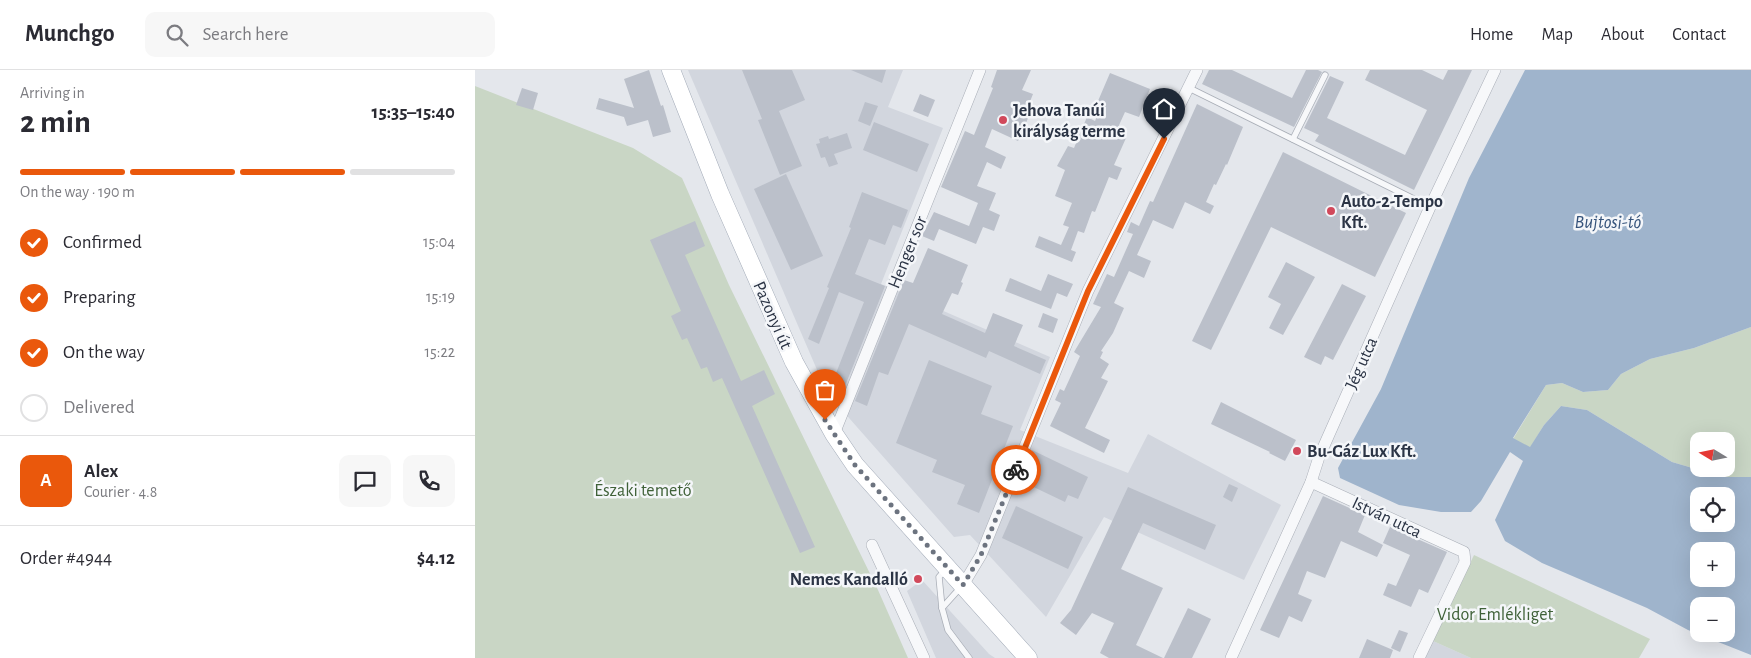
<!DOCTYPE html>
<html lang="en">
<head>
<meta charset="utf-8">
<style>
	body { margin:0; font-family:"Alegreya Sans",sans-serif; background:#f7f7f7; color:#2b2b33; height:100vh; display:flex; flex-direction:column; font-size:19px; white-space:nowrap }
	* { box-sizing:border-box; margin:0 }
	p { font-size:16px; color:#7c7c81 }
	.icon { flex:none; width:28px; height:28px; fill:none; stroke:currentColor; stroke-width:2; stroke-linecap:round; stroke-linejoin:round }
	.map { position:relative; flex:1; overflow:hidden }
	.details { display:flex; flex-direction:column; background:#fff; width:475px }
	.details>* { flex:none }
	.needle { width:32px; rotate:280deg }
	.controls { position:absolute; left:1215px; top:362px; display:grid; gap:10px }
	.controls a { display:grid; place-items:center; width:45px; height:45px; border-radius:10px; background:#fff; box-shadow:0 5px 20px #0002; font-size:25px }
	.pin { position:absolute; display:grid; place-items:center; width:42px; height:42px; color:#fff; margin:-51px -21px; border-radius:50% 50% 50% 0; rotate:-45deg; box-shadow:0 0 5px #0007 }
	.pin .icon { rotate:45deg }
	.courier { position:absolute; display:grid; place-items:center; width:50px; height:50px; margin:-25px; border:4px solid #ea580c; border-radius:50%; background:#fff; color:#222; box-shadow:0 1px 6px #0007 }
	.summary em { font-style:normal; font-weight:600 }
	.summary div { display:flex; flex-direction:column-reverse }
	.summary { display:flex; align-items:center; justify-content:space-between; height:85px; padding:0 20px }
	h1 { font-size:32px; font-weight:600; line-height:38px }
	.bar { display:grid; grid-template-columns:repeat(4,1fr); gap:8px 5px; align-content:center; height:60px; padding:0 20px }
	.bar i { height:6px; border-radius:4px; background:#e1e1e2 }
	.bar .on { background:#ea580c }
	.bar p { grid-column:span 4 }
	.line { display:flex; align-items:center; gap:12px; padding:0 20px; border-top:1px solid #e1e1e2 }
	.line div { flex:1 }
	.round { display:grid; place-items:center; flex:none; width:52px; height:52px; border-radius:10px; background:#f7f7f7 }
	ol { padding:0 20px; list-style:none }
	li { display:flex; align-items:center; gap:15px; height:55px }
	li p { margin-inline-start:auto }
	li .icon { padding:5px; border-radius:50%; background:#ea580c; color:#fff; stroke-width:4 }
	li:last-child { color:#7c7c81 }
	li i { width:28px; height:28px; border:2px solid #e1e1e2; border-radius:50% }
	header { display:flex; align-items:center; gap:30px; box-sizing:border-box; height:70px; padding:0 25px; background:#fff; border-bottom:1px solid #e1e1e2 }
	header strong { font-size:24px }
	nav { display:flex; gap:28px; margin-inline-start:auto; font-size:18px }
	.search { width:350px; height:45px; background:#f7f7f7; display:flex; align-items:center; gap:12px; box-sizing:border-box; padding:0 18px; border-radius:10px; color:#7c7c81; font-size:19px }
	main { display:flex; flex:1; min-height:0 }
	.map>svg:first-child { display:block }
	.built { fill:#d2d6de }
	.green { fill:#c9d6c5; fill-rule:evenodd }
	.water { fill:#9fb4cc; fill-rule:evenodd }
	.building { fill:#bbc0ca }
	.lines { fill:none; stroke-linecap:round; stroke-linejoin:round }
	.lane-casing { stroke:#a9aeb7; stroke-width:7 }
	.street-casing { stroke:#a9aeb7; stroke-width:12 }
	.primary-casing { stroke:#a3abb8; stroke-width:19 }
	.lane { stroke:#f7f8fa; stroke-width:5.5 }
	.street { stroke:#f7f8fa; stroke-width:11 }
	.primary { stroke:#fff; stroke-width:18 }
	.done { stroke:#6c737f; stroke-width:5; stroke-dasharray:0 9 }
	.route { stroke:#ea580c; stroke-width:6 }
	.poi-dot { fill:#d1495b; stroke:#f4f6f9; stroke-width:2 }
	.labels { text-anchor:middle; stroke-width:5; stroke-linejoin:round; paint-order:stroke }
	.poi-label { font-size:18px; font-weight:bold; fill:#2b3445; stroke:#f4f6f9; text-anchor:start }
	.street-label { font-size:18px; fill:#2b3445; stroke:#f4f6f9 }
	.park-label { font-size:18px; fill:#3f6138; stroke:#f4f6f9 }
	.water-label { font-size:19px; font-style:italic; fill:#34527a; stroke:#f4f6f9 }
</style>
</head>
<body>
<header>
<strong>Munchgo</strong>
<div class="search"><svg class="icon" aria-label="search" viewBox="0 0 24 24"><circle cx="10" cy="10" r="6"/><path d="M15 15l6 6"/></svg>Search here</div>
<nav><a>Home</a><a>Map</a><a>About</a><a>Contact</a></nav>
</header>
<main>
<section class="details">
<div class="summary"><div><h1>2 min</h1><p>Arriving in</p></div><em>15:35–15:40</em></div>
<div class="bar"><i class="on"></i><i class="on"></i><i class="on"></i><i></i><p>On the way · 190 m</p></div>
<ol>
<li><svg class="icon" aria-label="check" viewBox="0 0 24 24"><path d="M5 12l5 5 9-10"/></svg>Confirmed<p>15:04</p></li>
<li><svg class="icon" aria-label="check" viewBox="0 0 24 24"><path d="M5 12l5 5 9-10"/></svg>Preparing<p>15:19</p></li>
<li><svg class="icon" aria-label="check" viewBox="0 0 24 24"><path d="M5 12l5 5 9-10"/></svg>On the way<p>15:22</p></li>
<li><i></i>Delivered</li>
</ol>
<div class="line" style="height:90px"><b class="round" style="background:#ea580c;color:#fff">A</b><div><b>Alex</b><p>Courier · 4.8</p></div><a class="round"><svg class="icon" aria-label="chat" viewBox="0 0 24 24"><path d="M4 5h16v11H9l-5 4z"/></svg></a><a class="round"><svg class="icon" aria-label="phone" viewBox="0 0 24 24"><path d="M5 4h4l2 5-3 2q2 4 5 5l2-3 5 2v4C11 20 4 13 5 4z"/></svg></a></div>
<div class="line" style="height:65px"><div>Order #4944</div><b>$4.12</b></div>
</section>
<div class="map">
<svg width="1276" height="588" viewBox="0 0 1276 588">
	<rect width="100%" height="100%" fill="#e4e7ec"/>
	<!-- built -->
	<g class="built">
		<path d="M213 0H428L413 37 468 58 406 214 575 287 545 360 653 403 673 364 806 435 769 510 629 447 571 547 495 465 479 467 352 323Z"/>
		<path d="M447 510 514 584 520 588H461L432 521Z"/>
		<path d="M958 571 996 588H950Z"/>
	</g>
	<!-- green -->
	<g class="green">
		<path d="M0 16 158 78 207 108 254 215 403 520 433 588H0Z"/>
		<path d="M1276 257V407H1248L1197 392 1112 340 1086 336 1069 355 1055 378 1038 369 1071 315 1087 313 1108 322 1133 320 1146 304 1175 289 1219 278ZM1224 371H1251V399H1224Z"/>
		<path d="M999 485 1175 569 1164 588H996L958 571Z"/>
	</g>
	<!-- water -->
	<path class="water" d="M1050 0H1276V257L1219 278 1175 289 1146 304 1133 320 1108 322 1087 313 1071 315 1038 368 1055 377 1069 355 1086 336 1112 340 1197 392 1248 407H1276V585L1213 560 1172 538 1067 493 1030 471 1020 450 1048 391 1035 382 1006 431 996 442H966L924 435 865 408 863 398 906 319 994 108ZM1224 426H1251V454H1224ZM1224 481H1251V509H1224ZM1224 536H1251V564H1224Z"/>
	<!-- building -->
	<g class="building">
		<path d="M174 0 186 36 188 35 196 62 178 67 173 50 152 56 149 47 121 39 124 28 159 38 149 9Z"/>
		<path d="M267 0H317L330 30 304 41 327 96 305 105 283 50 287 49Z"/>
		<path d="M376 0H411L407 13Z"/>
		<path d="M522 0H556L547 20 558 24 550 44 554 46 543 71 517 59 510 77 531 87 526 99 512 92 502 116 521 123 514 140 525 145 519 161 508 157 501 174 464 159 459 171 447 166 459 142 494 156 503 133 466 117 490 61 499 65 518 18 516 17Z"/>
		<path d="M734 0H757L817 28 831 0H843L847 2 819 57 727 14Z"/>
		<path d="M895 0H947L968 10 973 0H997L939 120 840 71 844 65 829 58 855 6 869 12 852 48 930 85 952 40 890 10Z"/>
		<path d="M635 3 675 19 664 47 650 42 640 64 651 68 639 95 647 98 642 110 634 107 620 142 617 141 609 163 603 161 596 180 601 182 597 192 560 177 564 166 586 175 594 157 588 155 597 133 580 126 590 100 582 96 593 76 599 78 612 47 620 51 628 33 623 31Z"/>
		<path d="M47 18 63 23 58 40 41 35Z"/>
		<path d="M445 24 460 30 453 47 438 41Z"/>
		<path d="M390 32 403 36 395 56 383 51Z"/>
		<path d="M722 34 768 57 752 95 751 94 741 115 739 114 731 132 739 136 735 144 710 132 698 159 678 150 662 185 676 191 669 208 654 201 639 233 649 238 638 263 626 281 628 282 625 288 634 294 626 308 633 311 610 358 635 370 629 383 575 356 586 333 580 330 585 319 589 321 605 286 599 282 626 237 618 234 632 204 639 207 658 164 652 162 656 152 664 156 675 131 678 132Z"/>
		<path d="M399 52 454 74 442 102 388 80Z"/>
		<path d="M372 63 377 78 359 84 363 94 354 97 350 87 346 88 341 74 345 73 344 69 353 66 354 69Z"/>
		<path d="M808 82 931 143 900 207 796 157 736 280 717 271Z"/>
		<path d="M311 104 348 186 316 200 279 119Z"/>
		<path d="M387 122 433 140 426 158 418 155 410 175 394 169 380 204 410 216 366 326 354 321 389 232 364 222 344 274 333 269 354 218 352 217 376 158 374 157Z"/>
		<path d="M220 151 230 176 210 185 266 311 289 300 300 324 277 336 340 477 325 483 247 308 238 312 232 297 226 299 212 268 207 270 196 246 206 241 175 170Z"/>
		<path d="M453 178 493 195 486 212 488 213 483 225 477 223 467 244 510 263 518 243 548 255 539 276 571 290 565 304 514 281 511 288 434 254 413 305 404 302 392 336 380 331 429 210 438 213Z"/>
		<path d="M811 192 840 207 808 265 794 258 806 234 793 227Z"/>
		<path d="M573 204 598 214 592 227 582 223 576 239 530 221 535 208 566 221Z"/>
		<path d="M867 214 891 226 858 290 850 286 846 295 829 287Z"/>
		<path d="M568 243 583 249 578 263 563 257Z"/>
		<path d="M454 290 517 316 506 344 538 356 504 443 482 434 490 415 457 402 462 390 421 373Z"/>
		<path d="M746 332 821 370 810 391 794 383 795 382 736 354Z"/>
		<path d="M557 380 613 407 603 429 593 425 590 432 546 411 551 401 548 400Z"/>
		<path d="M754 414 763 418 757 432 748 427Z"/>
		<path d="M653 417 741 455 730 480 668 453 646 499 688 518 661 575 688 588H634L625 583 639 553 617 543 601 565 585 553 596 540Z"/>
		<path d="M848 426 890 445 883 462 908 475 902 487 866 471 850 508 832 501 823 524 837 530 827 552 814 546 804 568 785 560Z"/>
		<path d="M541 436 608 467 593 499 527 468Z"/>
		<path d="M915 457 972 482 953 523 944 519 936 537 908 525 913 513 921 516 935 485 908 473Z"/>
		<path d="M713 538 736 549 717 588H689Z"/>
		<path d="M924 560 933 563 925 582 916 578Z"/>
		<path d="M892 569 918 580 915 588H884Z"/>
	</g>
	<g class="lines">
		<!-- lane casing -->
		<g class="lane-casing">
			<g id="lane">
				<path d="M714 18 955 137"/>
				<path d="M818 69 850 5"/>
				<path d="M471 499 464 507 467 538 473 560 494 588"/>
				<path d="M467 538 486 517"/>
			</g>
		</g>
		<!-- street casing -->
		<g class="street-casing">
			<g id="street">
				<path d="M359 364 505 0"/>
				<path d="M836 412 989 482 990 492 944 588"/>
				<path d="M397 475 449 588"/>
				<path d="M488 515 506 485 613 221 722 0"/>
				<path d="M756 588 836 412 844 387 955 137 1020 0"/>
			</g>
		</g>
		<!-- primary casing -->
		<g class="primary-casing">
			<path id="primary" d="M196 0 245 124 319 292 359 364 380 395 553 588"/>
		</g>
		<!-- lane -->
		<use href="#lane" class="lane"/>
		<!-- street -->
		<use href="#street" class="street"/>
		<!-- primary -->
		<use href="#primary" class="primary"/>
	</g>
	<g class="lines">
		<!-- done -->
		<path class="done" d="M350 350 380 395 488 515 506 485 541 400"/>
		<!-- route -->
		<path class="route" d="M541 400 613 221 689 69"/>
	</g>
	<!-- markers -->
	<g class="poi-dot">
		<circle cx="528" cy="50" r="5"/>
		<circle cx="856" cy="141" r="5"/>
		<circle cx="822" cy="381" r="5"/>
		<circle cx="443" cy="509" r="5"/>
	</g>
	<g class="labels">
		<!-- poi labels -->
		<g class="poi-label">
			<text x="538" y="46">Jehova Tanúi<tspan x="538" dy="21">királyság terme</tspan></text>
			<text x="866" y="137">Auto-2-Tempo<tspan x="866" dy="21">Kft.</tspan></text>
			<text x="832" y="387">Bu-Gáz Lux Kft.</text>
			<text x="433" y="515" text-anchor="end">Nemes Kandalló</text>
		</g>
		<!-- street labels -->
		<g class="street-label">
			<text transform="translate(432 182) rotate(-68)" y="6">Henger sor</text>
			<text transform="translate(298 245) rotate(66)" y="6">Pazonyi út</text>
			<text transform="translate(886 293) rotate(-66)" y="6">Jég utca</text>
			<text transform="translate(912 447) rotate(25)" y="6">István utca</text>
		</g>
		<!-- park labels -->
		<g class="park-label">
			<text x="168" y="426">Északi temető</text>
			<text x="1020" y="550">Vidor Emlékliget</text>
		</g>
		<!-- water labels -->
		<g class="water-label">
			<text x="1133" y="158">Bujtosi-tó</text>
		</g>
	</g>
</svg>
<div class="controls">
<a><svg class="needle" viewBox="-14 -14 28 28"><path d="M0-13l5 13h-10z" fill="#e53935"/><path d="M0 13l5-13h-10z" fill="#7c7c81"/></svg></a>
<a><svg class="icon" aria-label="locate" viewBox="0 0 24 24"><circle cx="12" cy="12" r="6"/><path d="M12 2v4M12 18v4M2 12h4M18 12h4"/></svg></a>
<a>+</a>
<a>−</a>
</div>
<div class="pin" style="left:350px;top:350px;background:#ea580c"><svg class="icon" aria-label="bag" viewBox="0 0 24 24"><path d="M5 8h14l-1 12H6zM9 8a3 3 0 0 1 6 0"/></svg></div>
<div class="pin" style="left:689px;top:69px;background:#1f2937"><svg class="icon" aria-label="home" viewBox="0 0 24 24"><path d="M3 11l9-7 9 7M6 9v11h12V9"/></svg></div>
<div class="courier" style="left:541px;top:400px"><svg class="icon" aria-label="bike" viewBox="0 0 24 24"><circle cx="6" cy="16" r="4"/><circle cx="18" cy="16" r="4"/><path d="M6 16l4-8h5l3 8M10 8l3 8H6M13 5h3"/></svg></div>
</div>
</main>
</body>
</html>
